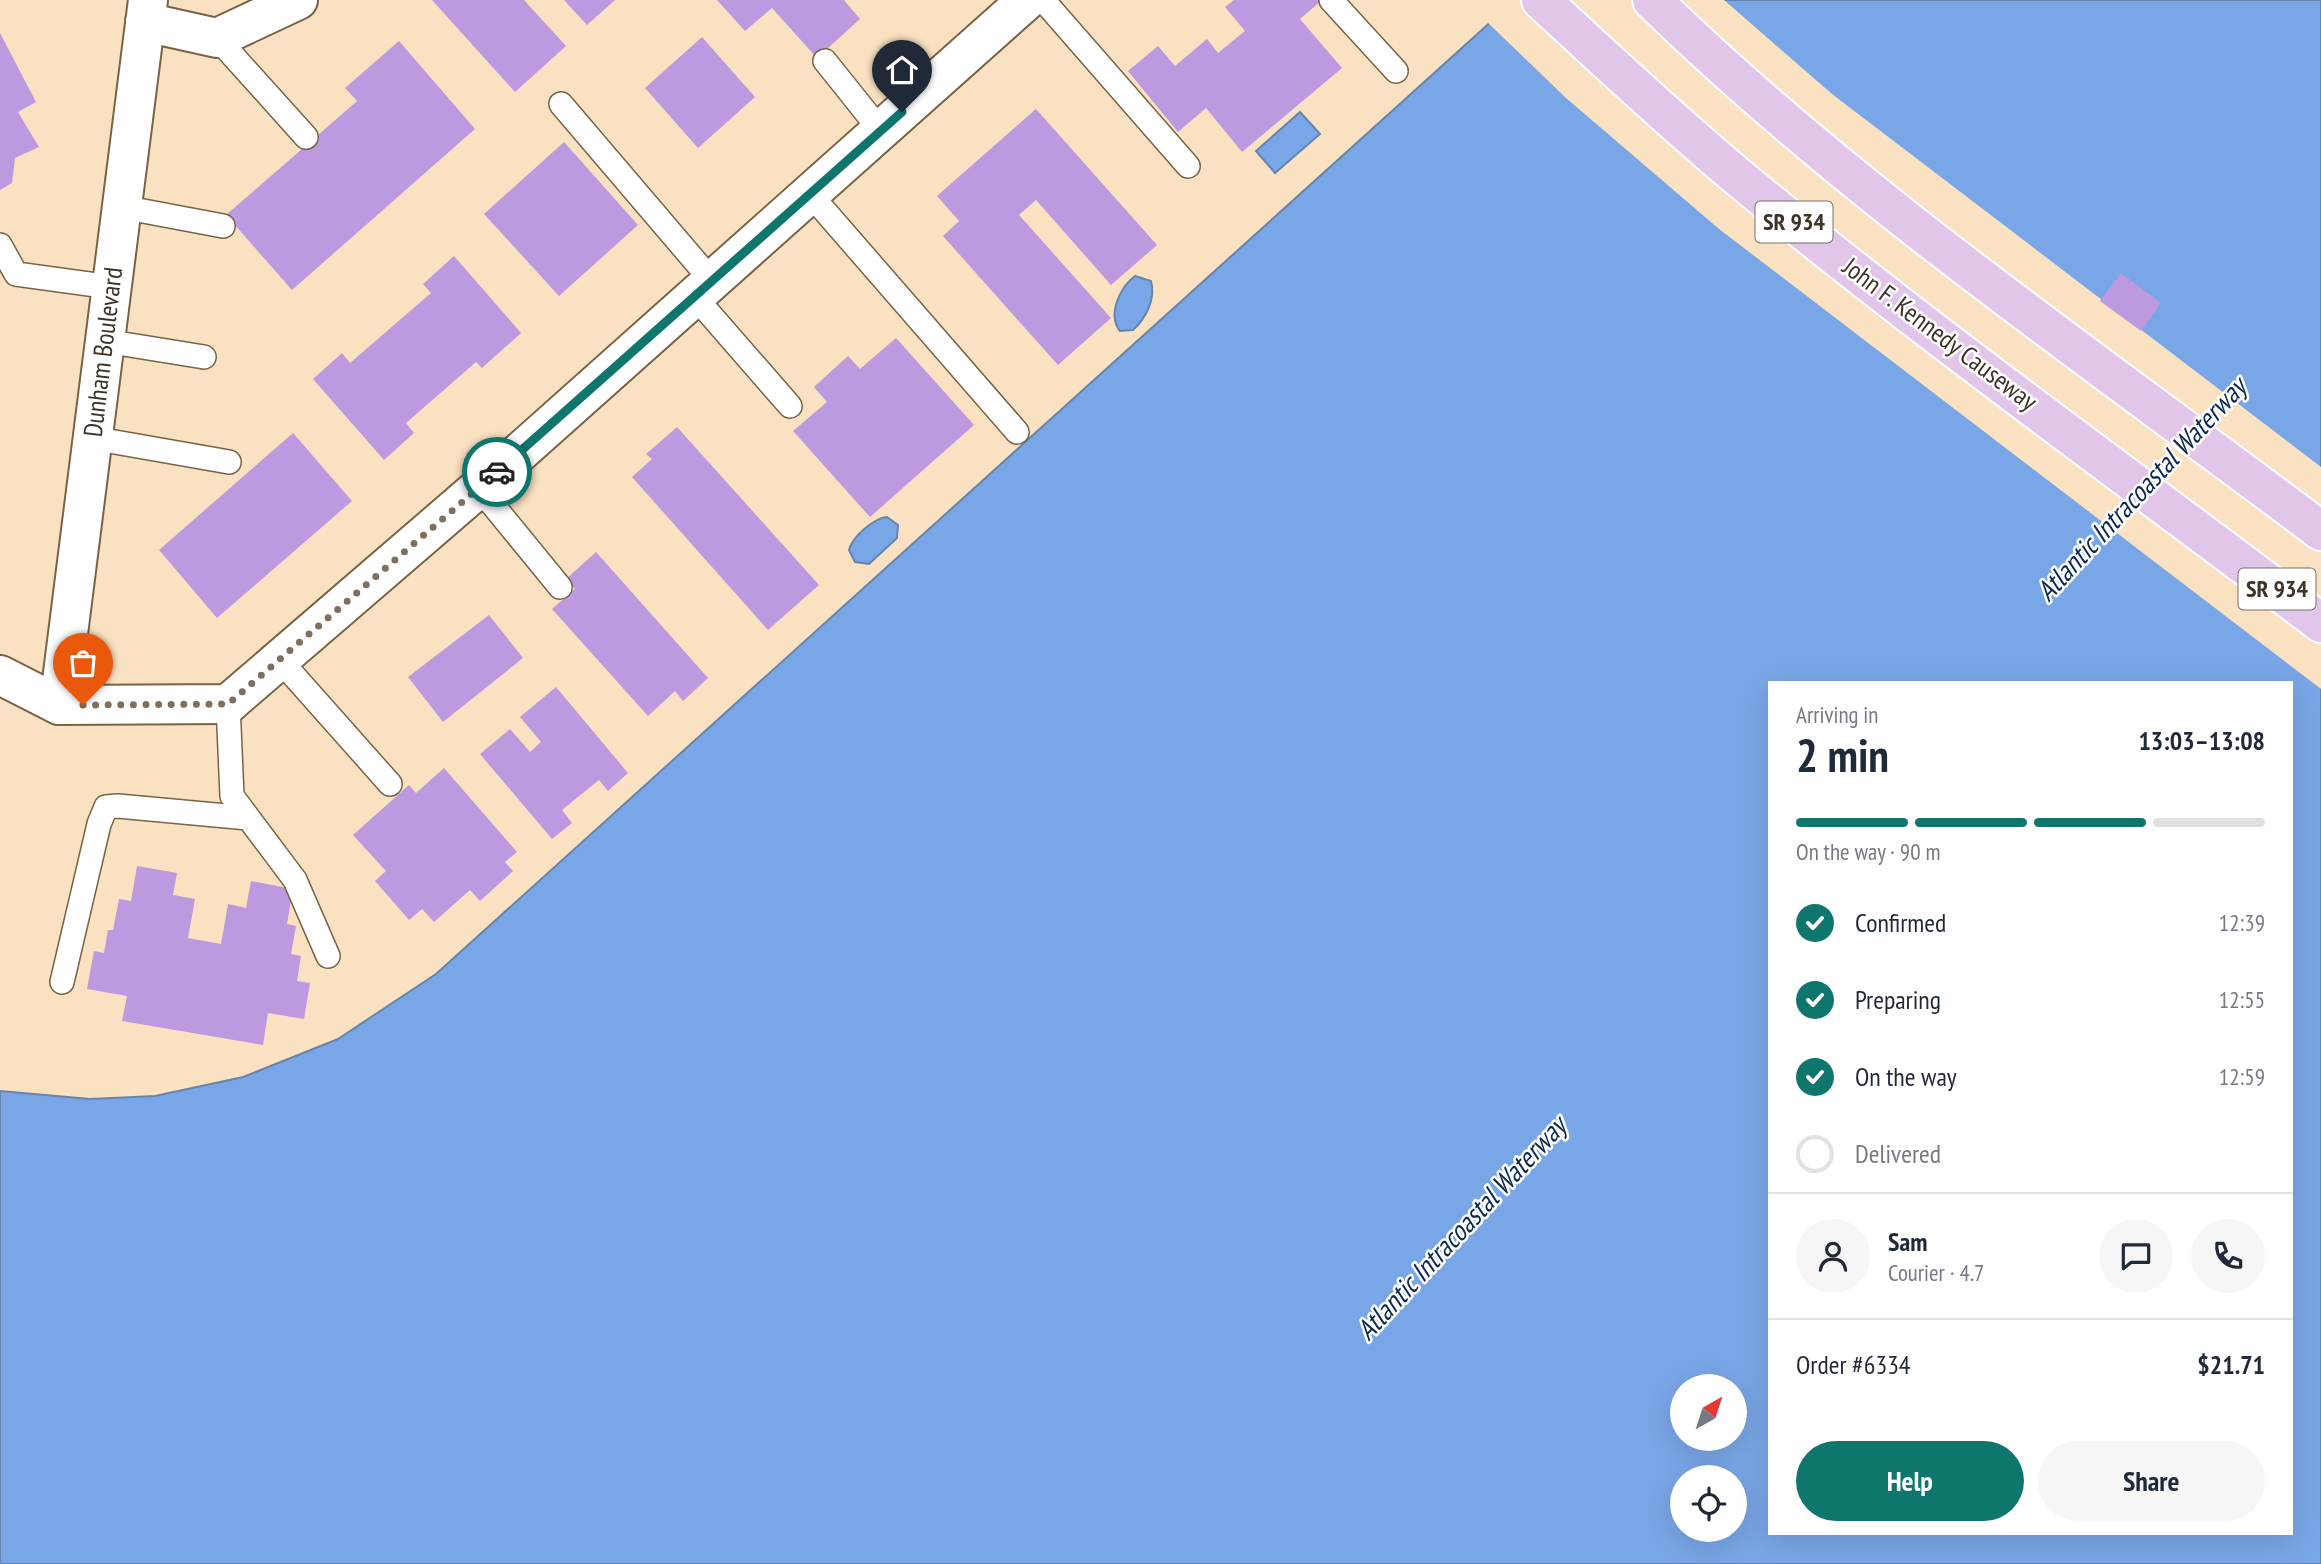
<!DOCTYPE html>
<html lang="en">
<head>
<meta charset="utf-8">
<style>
	body { margin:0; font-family:"PT Sans Narrow",sans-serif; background:#f6f6f7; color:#1f2937; height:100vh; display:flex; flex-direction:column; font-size:26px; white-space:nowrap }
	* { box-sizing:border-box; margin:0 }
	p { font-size:23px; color:#747a83 }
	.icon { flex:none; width:38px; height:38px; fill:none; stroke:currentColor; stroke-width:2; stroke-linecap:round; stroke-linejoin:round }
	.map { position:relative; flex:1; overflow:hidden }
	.panel { position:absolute; left:1768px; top:681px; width:525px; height:854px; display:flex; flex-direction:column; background:#fff; border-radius:0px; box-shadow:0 7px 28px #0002 }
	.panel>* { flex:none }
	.needle { width:46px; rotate:39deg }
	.tools { position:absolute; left:1670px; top:1374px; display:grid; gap:14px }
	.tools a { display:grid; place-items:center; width:77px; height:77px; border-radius:50%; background:#fff; box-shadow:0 7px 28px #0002; font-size:35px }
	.pin { position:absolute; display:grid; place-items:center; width:60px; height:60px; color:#fff; margin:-72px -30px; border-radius:50% 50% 50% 0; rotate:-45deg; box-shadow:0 0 7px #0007 }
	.pin .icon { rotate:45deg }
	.courier { position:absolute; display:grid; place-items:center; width:70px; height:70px; margin:-35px; border:5px solid #0f766e; border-radius:50%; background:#fff; color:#222; box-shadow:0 2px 9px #0007 }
	.head em { font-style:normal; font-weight:700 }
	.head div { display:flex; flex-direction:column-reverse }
	.head { display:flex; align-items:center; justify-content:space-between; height:119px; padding:0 28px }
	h1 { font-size:46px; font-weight:700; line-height:52px }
	.bar { display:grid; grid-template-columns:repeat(4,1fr); gap:10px 7px; align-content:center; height:84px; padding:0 28px }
	.bar i { height:9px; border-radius:5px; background:#e0e1e3 }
	.bar .on { background:#0f766e }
	.bar p { grid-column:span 4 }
	.line { display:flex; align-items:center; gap:18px; padding:0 28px; border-top:2px solid #e0e1e3 }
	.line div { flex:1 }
	.round { display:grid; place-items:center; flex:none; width:74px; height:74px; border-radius:37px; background:#f6f6f7 }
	ol { padding:0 28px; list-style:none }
	li { display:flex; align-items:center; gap:21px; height:77px }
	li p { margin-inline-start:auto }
	li .icon { padding:7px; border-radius:50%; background:#0f766e; color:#fff; stroke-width:4 }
	li:last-child { color:#747a83 }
	li i { width:38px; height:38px; border:4px solid #e0e1e3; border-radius:50% }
	.primary-button { display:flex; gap:14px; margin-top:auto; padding:14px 28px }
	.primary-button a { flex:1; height:80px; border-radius:42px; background:#0f766e; color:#fff; font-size:28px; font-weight:700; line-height:80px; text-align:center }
	.primary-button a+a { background:#f6f6f7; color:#1f2937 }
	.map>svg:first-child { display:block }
	.water { fill:#79a6e6; stroke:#6784ad; stroke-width:2; fill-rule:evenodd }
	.pier { fill:#fae1c1 }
	.building { fill:#bd99e0 }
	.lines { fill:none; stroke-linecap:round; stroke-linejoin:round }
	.lane-casing { stroke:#786347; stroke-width:26 }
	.street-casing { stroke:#786347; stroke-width:42 }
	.primary-casing { stroke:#fff; stroke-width:42 }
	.lane { stroke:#fff; stroke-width:23 }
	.street { stroke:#fff; stroke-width:38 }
	.primary { stroke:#e2c6e9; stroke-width:38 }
	.done { stroke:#7f705d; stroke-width:7; stroke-dasharray:0 12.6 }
	.route { stroke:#0f766e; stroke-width:9 }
	.labels { text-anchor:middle; stroke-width:5; stroke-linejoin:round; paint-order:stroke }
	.shield { fill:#fff; stroke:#777068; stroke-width:2 }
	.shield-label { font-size:24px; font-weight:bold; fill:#3d3327 }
	.street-label { font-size:26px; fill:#3d3327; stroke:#fff }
	.water-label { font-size:28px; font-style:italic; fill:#0a2850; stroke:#fff }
</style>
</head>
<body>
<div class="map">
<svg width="2321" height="1564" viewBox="0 0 2321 1564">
	<rect width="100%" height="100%" fill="#fae1c1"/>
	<!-- water -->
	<g class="water">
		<path d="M1515 0H2321V1564H0V1091L90 1099 155 1096 243 1077 338 1039 436 974ZM1769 682H2291V1533H1769ZM1682 1386H1734V1438H1682ZM1682 1477H1734V1530H1682Z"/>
		<path d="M1300 112 1320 134 1275 173 1256 151Z"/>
		<path d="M1135 276 1151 281C1156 299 1146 318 1133 330L1120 331C1107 315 1120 287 1135 276Z"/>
		<path d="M887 517 898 525 897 538 869 564 855 562 849 550C852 537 874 518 887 517Z"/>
	</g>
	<!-- pier -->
	<path class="pier" d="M1510 0H1724L1832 94 2321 467V689L1719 229 1566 98 1486 21Z"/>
	<!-- building -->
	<g class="building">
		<path d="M432 0H524L566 46 515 92Z"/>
		<path d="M564 0H615L587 25Z"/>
		<path d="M717 0H844L860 19 817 58 772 8 745 31Z"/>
		<path d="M1234 0H1322L1300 19 1342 68 1242 152 1206 108 1178 132 1128 71 1158 46 1175 66 1207 39 1218 53 1245 31 1225 7Z"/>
		<path d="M0 33 36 102 18 112 39 147 15 158 12 183 0 190Z"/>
		<path d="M702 37 755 97 698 148 645 88Z"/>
		<path d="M399 41 475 129 292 290 226 215 357 101 345 88Z"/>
		<path d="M1036 109 1157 245 1111 285 1036 200 1019 215 1111 318 1058 365 943 236 959 221 937 196Z"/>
		<path d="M564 142 638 225 559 296 484 214Z"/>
		<path d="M454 256 521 333 482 368 476 362 406 423 414 433 384 460 313 379 342 353 350 363 431 293 423 284Z"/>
		<path d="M2121 273 2161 303 2141 331 2100 301Z"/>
		<path d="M896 338 974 425 870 517 793 431 827 402 814 387 848 356 860 369Z"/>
		<path d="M677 427 819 585 768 630 632 477 652 459 646 454Z"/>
		<path d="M293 433 352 501 217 618 159 550Z"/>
		<path d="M596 552 708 678 683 701 675 691 648 716 552 609 575 589 566 579Z"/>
		<path d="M489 615 523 658 443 722 408 677Z"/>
		<path d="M556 687 628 773 608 791 599 780 562 810 572 823 552 839 480 754 510 729 530 752 541 742 520 717Z"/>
		<path d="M444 768 517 852 505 862 513 871 480 901 470 890 434 922 422 909 409 920 375 881 386 871 353 835 409 785 416 793Z"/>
		<path d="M137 866 177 873 173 895 195 899 188 938 221 944 228 904 246 908 251 881 293 889 287 924 296 926 291 954 301 956 297 981 310 983 304 1019 268 1013 263 1045 122 1021 127 996 87 989 94 951 104 953 108 930H113L119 899 131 901Z"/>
	</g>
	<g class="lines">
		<!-- lane casing -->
		<g class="lane-casing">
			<g id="lane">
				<path d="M1043 0 1188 166"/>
				<path d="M1331 0 1396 71"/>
				<path d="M217 38 306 137"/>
				<path d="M825 61 881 131"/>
				<path d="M561 104 712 281"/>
				<path d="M810 194 1017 432"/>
				<path d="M122 207 223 226"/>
				<path d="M0 245 16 274 111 287"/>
				<path d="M695 297 790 406"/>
				<path d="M105 341 204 357"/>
				<path d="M92 438 229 462"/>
				<path d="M479 488 560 587"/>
				<path d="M279 659 390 784"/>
				<path d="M228 704 232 796 295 880 328 956"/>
				<path d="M62 982 99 824 106 807 118 806 248 818"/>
			</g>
		</g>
		<!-- street casing -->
		<g class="street-casing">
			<g id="street">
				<path d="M145 22 217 38 298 0"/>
				<path d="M0 675 59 705 228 704 510 461 1027 0"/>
				<path d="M59 705 148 0"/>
			</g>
		</g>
		<!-- primary casing -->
		<g class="primary-casing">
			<g id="primary">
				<path d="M1541 0C1606 60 1670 120 1738 177 1926 333 2126 475 2321 623"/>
				<path d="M1652 0C1854 197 2096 361 2321 531"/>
			</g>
		</g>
		<!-- lane -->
		<use href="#lane" class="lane"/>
		<!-- street -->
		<use href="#street" class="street"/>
		<!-- primary -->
		<use href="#primary" class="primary"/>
	</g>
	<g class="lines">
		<!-- done -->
		<path class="done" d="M83 705 228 704 497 472"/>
		<!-- route -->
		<path class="route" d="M497 472 902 112"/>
	</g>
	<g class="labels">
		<!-- shield labels -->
		<g class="shield">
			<rect x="1755.5" y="201.5" width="77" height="41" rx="5"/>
			<rect x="2238.5" y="568.5" width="77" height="41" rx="5"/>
		</g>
		<g class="shield-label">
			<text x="1794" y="230">SR 934</text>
			<text x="2277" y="597">SR 934</text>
		</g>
		<!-- street labels -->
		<g class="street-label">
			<text transform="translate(1940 334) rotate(37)" y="9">John F. Kennedy Causeway</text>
			<text transform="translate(103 352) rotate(-83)" y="9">Dunham Boulevard</text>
		</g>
		<!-- water labels -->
		<g class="water-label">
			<text transform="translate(2141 489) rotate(-47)" y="10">Atlantic Intracoastal Waterway</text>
			<text transform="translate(1461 1228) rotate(-47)" y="10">Atlantic Intracoastal Waterway</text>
		</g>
	</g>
</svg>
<div class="tools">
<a><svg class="needle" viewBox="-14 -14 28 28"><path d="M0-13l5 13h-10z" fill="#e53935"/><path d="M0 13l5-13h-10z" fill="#747a83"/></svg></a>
<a><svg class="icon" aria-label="locate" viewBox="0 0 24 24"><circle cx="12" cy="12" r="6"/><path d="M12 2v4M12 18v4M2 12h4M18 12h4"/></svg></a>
</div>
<div class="pin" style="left:83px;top:705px;background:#ea580c"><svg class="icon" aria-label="bag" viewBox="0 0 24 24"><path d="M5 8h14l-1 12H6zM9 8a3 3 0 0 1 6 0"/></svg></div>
<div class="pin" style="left:902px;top:112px;background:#1f2937"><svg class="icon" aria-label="home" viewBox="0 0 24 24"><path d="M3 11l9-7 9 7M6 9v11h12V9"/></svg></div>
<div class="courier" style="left:497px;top:472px"><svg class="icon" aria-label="car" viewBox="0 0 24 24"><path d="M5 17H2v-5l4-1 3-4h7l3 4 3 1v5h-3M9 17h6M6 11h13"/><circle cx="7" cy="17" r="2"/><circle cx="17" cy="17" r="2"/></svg></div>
<section class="panel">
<div class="head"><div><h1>2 min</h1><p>Arriving in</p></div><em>13:03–13:08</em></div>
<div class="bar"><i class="on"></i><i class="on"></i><i class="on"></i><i></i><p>On the way · 90 m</p></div>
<ol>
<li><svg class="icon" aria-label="check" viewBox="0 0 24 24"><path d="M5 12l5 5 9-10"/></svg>Confirmed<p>12:39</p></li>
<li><svg class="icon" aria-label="check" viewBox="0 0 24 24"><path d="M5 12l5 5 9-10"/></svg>Preparing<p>12:55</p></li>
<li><svg class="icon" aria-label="check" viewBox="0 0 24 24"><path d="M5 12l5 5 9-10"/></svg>On the way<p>12:59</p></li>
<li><i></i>Delivered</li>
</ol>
<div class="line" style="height:126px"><a class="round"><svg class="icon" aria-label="person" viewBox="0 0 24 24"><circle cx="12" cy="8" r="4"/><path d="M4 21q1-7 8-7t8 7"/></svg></a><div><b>Sam</b><p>Courier · 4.7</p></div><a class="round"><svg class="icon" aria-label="chat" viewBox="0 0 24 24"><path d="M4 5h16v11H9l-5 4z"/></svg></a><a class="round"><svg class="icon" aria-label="phone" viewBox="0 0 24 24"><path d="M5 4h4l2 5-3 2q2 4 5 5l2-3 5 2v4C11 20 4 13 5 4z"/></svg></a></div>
<div class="line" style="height:91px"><div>Order #6334</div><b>$21.71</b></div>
<div class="primary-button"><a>Help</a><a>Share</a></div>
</section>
</div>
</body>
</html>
